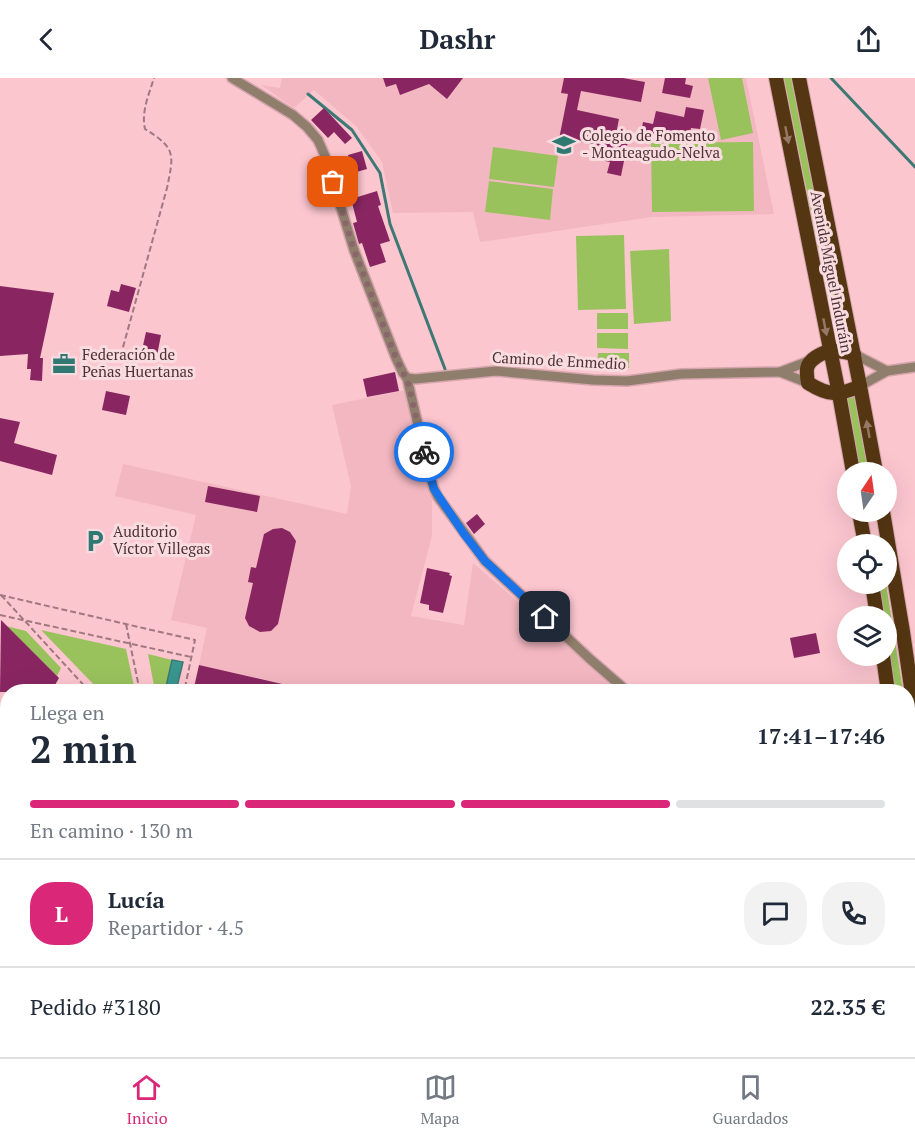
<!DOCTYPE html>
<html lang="es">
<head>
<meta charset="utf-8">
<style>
	body { margin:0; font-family:"PT Serif",serif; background:#f2f2f3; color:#1f2937; height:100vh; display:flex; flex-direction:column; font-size:22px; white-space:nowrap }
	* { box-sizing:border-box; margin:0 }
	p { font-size:20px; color:#747a83 }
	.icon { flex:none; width:33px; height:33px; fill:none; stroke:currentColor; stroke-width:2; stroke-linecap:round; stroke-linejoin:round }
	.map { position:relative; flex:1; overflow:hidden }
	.details { position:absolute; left:0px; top:606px; width:915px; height:374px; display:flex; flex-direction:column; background:#fff; border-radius:24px 24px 0 0; box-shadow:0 6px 24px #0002 }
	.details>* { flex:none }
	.needle { width:39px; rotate:13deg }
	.tools { position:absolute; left:837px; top:384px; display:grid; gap:12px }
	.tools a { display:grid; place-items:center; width:60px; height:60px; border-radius:50%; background:#fff; box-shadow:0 6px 24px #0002; font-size:30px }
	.pin { position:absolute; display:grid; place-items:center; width:51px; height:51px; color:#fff; margin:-26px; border-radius:12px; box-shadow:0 3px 9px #0006 }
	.courier { position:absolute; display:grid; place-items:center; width:60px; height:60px; margin:-30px; border:4px solid #1a73e8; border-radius:50%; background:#fff; color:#222; box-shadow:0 2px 8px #0007 }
	.headline em { font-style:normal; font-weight:700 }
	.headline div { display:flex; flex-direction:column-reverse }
	.headline { display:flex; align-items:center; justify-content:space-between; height:102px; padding:0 30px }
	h1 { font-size:39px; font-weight:700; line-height:45px }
	.bar { display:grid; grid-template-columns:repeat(4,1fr); gap:9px 6px; align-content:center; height:72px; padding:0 30px }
	.bar i { height:8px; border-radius:4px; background:#e0e1e3 }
	.bar .on { background:#db2777 }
	.bar p { grid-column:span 4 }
	.line { display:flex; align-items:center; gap:15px; padding:0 30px; border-top:2px solid #e0e1e3 }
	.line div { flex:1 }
	.round { display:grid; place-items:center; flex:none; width:63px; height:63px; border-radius:24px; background:#f2f2f3 }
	header { display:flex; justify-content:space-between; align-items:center; height:78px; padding:0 30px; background:#fff; font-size:27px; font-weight:700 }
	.menu { display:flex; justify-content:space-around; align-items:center; height:84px; border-top:2px solid #e0e1e3; background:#fff; font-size:16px; color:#747a83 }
	.menu a { display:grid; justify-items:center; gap:3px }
	.menu .on { color:#db2777 }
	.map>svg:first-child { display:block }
	.built { fill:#f3b7c1 }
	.green { fill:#99c25d }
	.water { fill:#38968f; stroke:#3e7874; stroke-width:1.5 }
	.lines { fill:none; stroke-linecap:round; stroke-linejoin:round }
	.stream { stroke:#3e7874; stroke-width:3 }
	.building { fill:#892662 }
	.service-casing { stroke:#d5a5ad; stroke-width:8 }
	.minor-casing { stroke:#d5a5ad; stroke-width:12 }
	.primary-casing { stroke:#d5a5ad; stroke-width:16 }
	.path { stroke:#a0787f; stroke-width:2; stroke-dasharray:6 3; stroke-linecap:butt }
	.service { stroke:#907e6c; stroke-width:4.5 }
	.minor { stroke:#907e6c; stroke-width:9 }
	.primary { stroke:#553612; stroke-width:14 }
	.oneway { fill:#967864 }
	.done { stroke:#8a666c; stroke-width:6; stroke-dasharray:0 10.8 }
	.route { stroke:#1a73e8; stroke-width:8 }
	.labels { text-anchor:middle; stroke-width:6; stroke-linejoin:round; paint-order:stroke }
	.poi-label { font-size:15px; fill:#4c3236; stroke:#f8dce0; text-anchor:start }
	.street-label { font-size:15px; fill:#4c3236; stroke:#f8dce0 }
</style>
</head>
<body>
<header><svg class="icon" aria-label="back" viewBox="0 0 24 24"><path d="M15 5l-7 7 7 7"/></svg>Dashr<svg class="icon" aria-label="share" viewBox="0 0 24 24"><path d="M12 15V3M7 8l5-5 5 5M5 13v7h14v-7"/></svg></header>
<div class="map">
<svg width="915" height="979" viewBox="0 0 915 979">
	<rect width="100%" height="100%" fill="#fcc6cf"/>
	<!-- built -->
	<g class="built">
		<path d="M282 0H746L774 136 652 139 480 164 473 134 393 135 382 84 357 49 314 12 294 30 261 7 280 10Z"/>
		<path d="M406 312 432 422V458L411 538 464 547 473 485 622 613H317L199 587 207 550 171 542 196 437 115 418 123 386 347 436 351 408 332 327Z"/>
		<path d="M7 934 8 972H242L246 979H0V938Z"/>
	</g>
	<!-- green -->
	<g class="green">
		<path d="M708 0H742L753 55 721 62Z"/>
		<path d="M784 0H791L840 243 841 255 839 257H836L835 253Z"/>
		<path d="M753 64 754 133 652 134 651 65Z"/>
		<path d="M493 69 558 78 554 109 489 101Z"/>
		<path d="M489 103 553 111 550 142 485 134Z"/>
		<path d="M624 157 626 231 578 232 576 158Z"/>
		<path d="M669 171 671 243 634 246 630 173Z"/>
		<rect x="597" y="235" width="31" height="16"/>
		<path d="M597 255H628V271L597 270Z"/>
		<path d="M598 275H629V290H597Z"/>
		<path d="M855 319 868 394H860L846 320Z"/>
		<path d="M879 506H886L903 613H895L887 553 886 538H884Z"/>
		<path d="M6 548 26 553 61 590 57 598Z"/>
		<path d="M41 552 126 571 135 613H100Z"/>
		<path d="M148 576 172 582 165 613H155Z"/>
		<path d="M908 645 915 695V792L908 710Z"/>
	</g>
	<!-- water -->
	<g class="water">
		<path d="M172 582 183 584 176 613H165Z"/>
		<path d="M0 762 7 763V826L0 825Z"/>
	</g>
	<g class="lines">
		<!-- stream -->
		<g class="stream">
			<path d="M831 0 915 89"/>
			<path d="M308 16 352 52 380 95 390 146 445 291"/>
		</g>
	</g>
	<!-- building -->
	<g class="building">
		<path d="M383 0H463L447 21 429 6 400 17 396 6 386 9Z"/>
		<path d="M564 0H623L645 4 641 24 581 13 577 32 619 41 616 56 629 58 621 98 607 95 610 84 596 81 599 68 573 62 572 64 559 61 568 16 561 15Z"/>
		<path d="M665 0H686L685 6 693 8 690 20 662 15Z"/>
		<path d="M686 29 704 32 700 51 691 50 690 55 680 54 679 63 641 55 643 44 653 46 656 33 684 39Z"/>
		<path d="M324 30 352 60 345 66 334 54 328 60 311 42Z"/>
		<path d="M362 73 367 91 353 95 348 77Z"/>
		<path d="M377 113 381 127 378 128 390 163 380 166 386 184 370 189 362 165 359 166 353 145 357 144 351 121Z"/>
		<path d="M121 206 136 210 129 234 107 228 111 212 119 214Z"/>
		<path d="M0 208 54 215 40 280H43L42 303 30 302 31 291H27L28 276 0 278Z"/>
		<path d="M146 254 161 257 156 283 146 281 148 273 142 272Z"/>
		<path d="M395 294 399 313 367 319 363 301Z"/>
		<path d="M106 313 130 318 126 337 102 332Z"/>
		<path d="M0 340 20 344 14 365 57 377 52 397 0 383Z"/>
		<path d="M208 408 260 418 257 434 205 424Z"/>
		<path d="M477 436 485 446 474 456 466 445Z"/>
		<path d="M282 450 290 454 296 463 278 546 271 553 260 554 249 548 245 540 253 505 248 504 251 489 256 490 264 456 273 451Z"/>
		<path d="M427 490 450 495 449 497 452 498 443 535 429 532V527L420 525Z"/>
		<path d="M1 542 59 600 55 607 65 614H0Z"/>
		<path d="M816 555 820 575 794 580 790 560Z"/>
		<path d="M199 587 300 610V614H193Z"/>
	</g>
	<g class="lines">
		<!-- service casing -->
		<g class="service-casing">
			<path id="service" d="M283 972 294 979"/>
		</g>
		<!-- minor casing -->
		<g class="minor-casing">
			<g id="minor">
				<path d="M232 0 293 37 307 49 318 62 325 78 354 172 396 280 403 295 407 300 430 398 434 411 438 419 485 483 590 581 628 614"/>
				<path d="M854 276 887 293"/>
				<path d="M780 294 808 305"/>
				<path d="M407 300 415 301 496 293 593 302 627 303 681 296 780 294 809 283"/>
				<path d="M860 308 887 293 915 289"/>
				<path d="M0 737H8"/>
				<path d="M253 979V972"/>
			</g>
		</g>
		<!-- primary casing -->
		<g class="primary-casing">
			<g id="primary">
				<path d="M776 0 839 316 853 394"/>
				<path d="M799 0 860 308 876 394"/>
				<path d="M854 276C838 273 830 270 816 279 805 286 806 293 808 305 829 318 838 318 860 308"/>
				<path d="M859 434 865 466"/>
				<path d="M883 434 903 554 915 637"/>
				<path d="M872 506 877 538"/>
				<path d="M883 578 888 614"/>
				<path d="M908 790 915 851"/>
				<path d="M0 882 8 884"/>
				<path d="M0 920 8 918"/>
				<path d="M349 972 389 979"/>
				<path d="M464 972 512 979"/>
				<path d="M904 979 915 969"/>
			</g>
		</g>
		<!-- path -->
		<g class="path">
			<path d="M135 285 120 280 167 110C174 76 176 70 145 51 141 34 149 16 154 0"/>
			<path d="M0 517 195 562 184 614"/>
			<path d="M1 517 90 614"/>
			<path d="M0 537 191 579"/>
			<path d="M126 546 140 614"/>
			<path d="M0 711 8 712"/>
			<path d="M0 755H8"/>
			<path d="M0 829 8 830"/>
			<path d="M910 862 915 903"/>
			<path d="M0 896 8 898"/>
			<path d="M400 972 441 979"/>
			<path d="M823 972 827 979"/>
		</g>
		<!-- service -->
		<use href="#service" class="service"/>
		<!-- minor -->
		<use href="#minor" class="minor"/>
		<!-- primary -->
		<use href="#primary" class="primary"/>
	</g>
	<!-- one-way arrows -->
	<defs><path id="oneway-solid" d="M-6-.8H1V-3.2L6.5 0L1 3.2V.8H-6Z" transform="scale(1.5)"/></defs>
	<g class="oneway">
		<use href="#oneway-solid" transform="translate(787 57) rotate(79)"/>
		<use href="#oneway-solid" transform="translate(825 249) rotate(79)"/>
		<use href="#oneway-solid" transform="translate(868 351) rotate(-100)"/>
	</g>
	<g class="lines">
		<!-- done -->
		<path class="done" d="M333 104 354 172 396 280 403 295 407 300 424 374"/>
		<!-- route -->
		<path class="route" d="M424 374 434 411 464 456 485 483 545 539"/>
	</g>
	<!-- icons -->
	<defs>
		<g id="school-bare" transform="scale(1.8)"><path d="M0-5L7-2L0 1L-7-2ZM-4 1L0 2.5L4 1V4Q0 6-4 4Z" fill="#307872" stroke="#f8dce0" stroke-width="2.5" paint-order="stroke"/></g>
		<g id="office-bare" transform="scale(1.8)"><path d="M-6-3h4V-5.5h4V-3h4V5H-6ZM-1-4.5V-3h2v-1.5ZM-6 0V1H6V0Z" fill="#307872" stroke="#f8dce0" stroke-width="2.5" paint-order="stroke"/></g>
		<g id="parking-bare" transform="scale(1.8)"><path d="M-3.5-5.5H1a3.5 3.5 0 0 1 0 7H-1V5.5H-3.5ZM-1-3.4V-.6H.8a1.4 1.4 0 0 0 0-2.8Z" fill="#307872" stroke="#f8dce0" stroke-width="2.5" paint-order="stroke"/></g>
	</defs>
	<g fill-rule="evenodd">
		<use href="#school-bare" x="564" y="67"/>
		<use href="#office-bare" x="64" y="286"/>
		<use href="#parking-bare" x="95" y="463"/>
	</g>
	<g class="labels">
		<!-- poi labels -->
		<g class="poi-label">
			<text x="582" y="63">Colegio de Fomento<tspan x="582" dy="17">- Monteagudo-Nelva</tspan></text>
			<text x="82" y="282">Federación de<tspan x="82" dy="17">Peñas Huertanas</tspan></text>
			<text x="113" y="459">Auditorio<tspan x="113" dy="17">Víctor Villegas</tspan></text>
		</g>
		<!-- street labels -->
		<g class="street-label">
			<text transform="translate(831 194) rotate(79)" y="5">Avenida Miguel Induráin</text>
			<text transform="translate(559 283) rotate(3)" y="5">Camino de Enmedio</text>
		</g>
	</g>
</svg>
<div class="tools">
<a><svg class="needle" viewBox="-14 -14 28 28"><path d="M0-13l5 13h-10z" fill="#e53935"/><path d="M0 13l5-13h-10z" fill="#747a83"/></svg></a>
<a><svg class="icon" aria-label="locate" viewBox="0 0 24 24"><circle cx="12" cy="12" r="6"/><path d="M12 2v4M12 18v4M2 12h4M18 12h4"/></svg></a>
<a><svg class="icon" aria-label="layers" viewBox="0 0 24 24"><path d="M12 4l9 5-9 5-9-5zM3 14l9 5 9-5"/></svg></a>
</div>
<div class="pin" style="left:333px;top:104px;background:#ea580c"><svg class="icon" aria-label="bag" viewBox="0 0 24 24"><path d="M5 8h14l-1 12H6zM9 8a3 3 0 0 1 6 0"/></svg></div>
<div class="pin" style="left:545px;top:539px;background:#1f2937"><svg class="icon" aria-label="home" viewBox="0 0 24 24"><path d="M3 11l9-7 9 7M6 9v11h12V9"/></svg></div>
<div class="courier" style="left:424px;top:374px"><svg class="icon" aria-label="bike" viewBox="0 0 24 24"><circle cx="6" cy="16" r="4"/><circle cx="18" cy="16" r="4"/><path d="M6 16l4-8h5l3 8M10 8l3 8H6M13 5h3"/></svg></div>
<section class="details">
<div class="headline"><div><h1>2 min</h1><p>Llega en</p></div><em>17:41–17:46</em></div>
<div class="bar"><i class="on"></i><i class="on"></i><i class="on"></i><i></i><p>En camino · 130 m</p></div>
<div class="line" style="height:108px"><b class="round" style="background:#db2777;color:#fff">L</b><div><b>Lucía</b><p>Repartidor · 4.5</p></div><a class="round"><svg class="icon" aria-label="chat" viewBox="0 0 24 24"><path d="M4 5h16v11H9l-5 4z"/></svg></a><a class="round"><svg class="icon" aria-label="phone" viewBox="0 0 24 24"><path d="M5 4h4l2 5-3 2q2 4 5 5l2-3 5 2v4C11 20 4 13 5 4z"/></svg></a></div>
<div class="line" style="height:78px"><div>Pedido #3180</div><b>22.35 €</b></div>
</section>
</div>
<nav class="menu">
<a class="on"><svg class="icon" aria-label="home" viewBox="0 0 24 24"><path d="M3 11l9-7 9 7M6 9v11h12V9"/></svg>Inicio</a>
<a><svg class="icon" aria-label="map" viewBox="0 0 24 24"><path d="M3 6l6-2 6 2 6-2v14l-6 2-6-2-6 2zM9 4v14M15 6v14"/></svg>Mapa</a>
<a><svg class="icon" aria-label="saved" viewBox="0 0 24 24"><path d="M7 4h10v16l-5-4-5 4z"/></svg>Guardados</a>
</nav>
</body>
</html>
